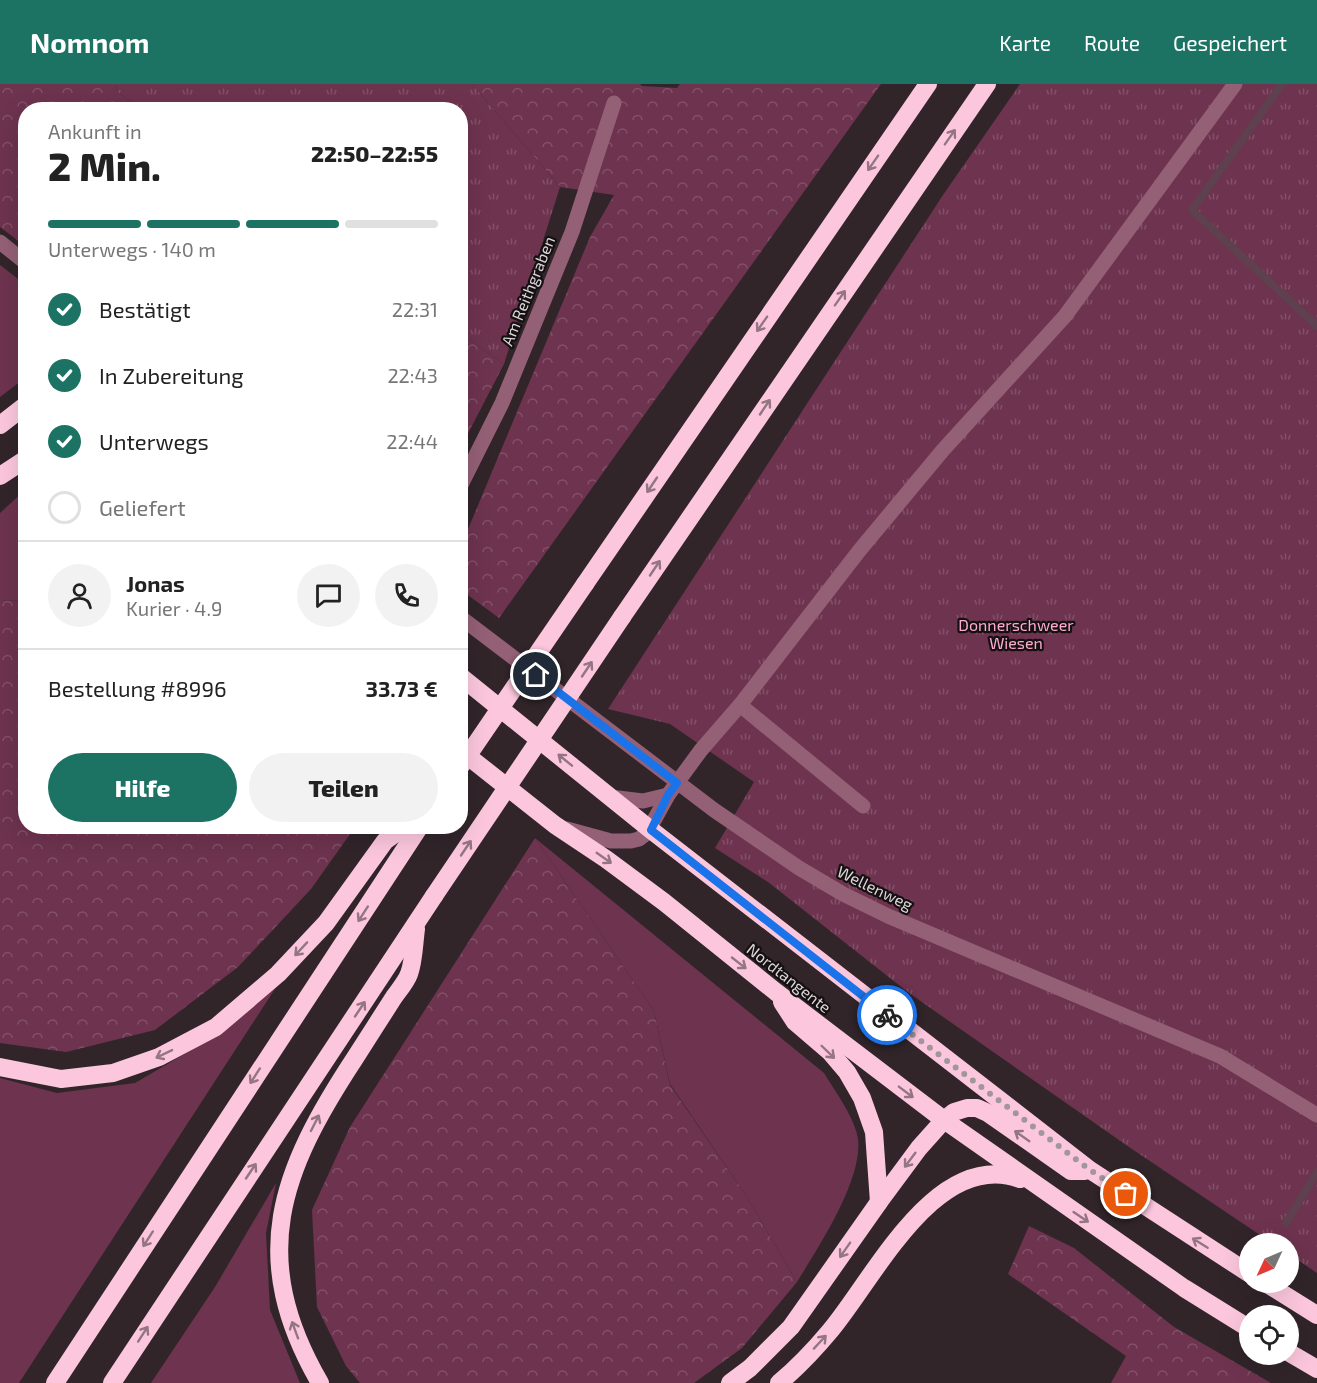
<!DOCTYPE html>
<html lang="de">
<head>
<meta charset="utf-8">
<style>
	body { margin:0; font-family:"Exo 2",sans-serif; background:#f2f2f2; color:#222; height:100vh; display:flex; flex-direction:column; font-size:22px; white-space:nowrap }
	* { box-sizing:border-box; margin:0 }
	p { font-size:20px; color:#767676 }
	.icon { flex:none; width:33px; height:33px; fill:none; stroke:currentColor; stroke-width:2; stroke-linecap:round; stroke-linejoin:round }
	.map { position:relative; flex:1; overflow:hidden }
	.drawer { position:absolute; left:18px; top:18px; width:450px; height:732px; display:flex; flex-direction:column; background:#fff; border-radius:24px; box-shadow:0 6px 24px #0002 }
	.drawer>* { flex:none }
	.needle { width:39px; rotate:226deg }
	.buttons { position:absolute; left:1239px; top:1149px; display:grid; gap:12px }
	.buttons a { display:grid; place-items:center; width:60px; height:60px; border-radius:50%; background:#fff; box-shadow:0 6px 24px #0002; font-size:30px }
	.pin { position:absolute; display:grid; place-items:center; width:51px; height:51px; color:#fff; margin:-26px; border:3px solid #fff; border-radius:50%; box-shadow:0 2px 6px #0007 }
	.courier { position:absolute; display:grid; place-items:center; width:60px; height:60px; margin:-30px; border:4px solid #1a73e8; border-radius:50%; background:#fff; color:#222; box-shadow:0 2px 8px #0007 }
	.headline em { font-style:normal; font-weight:800 }
	.headline div { display:flex; flex-direction:column-reverse }
	.headline { display:flex; align-items:center; justify-content:space-between; height:102px; padding:0 30px }
	h1 { font-size:39px; font-weight:800; line-height:45px }
	.bar { display:grid; grid-template-columns:repeat(4,1fr); gap:9px 6px; align-content:center; height:72px; padding:0 30px }
	.bar i { height:8px; border-radius:4px; background:#e0e0e0 }
	.bar .active { background:#1c7363 }
	.bar p { grid-column:span 4 }
	.line { display:flex; align-items:center; gap:15px; padding:0 30px; border-top:2px solid #e0e0e0 }
	.line div { flex:1 }
	.round { display:grid; place-items:center; flex:none; width:63px; height:63px; border-radius:32px; background:#f2f2f2 }
	ol { padding:0 30px; list-style:none }
	li { display:flex; align-items:center; gap:18px; height:66px }
	li p { margin-inline-start:auto }
	li .icon { padding:6px; border-radius:50%; background:#1c7363; color:#fff; stroke-width:4 }
	li:last-child { color:#767676 }
	li i { width:33px; height:33px; border:3px solid #e0e0e0; border-radius:50% }
	.button { display:flex; gap:12px; margin-top:auto; padding:12px 30px }
	.button a { flex:1; height:69px; border-radius:36px; background:#1c7363; color:#fff; font-size:24px; font-weight:800; line-height:69px; text-align:center }
	.button a+a { background:#f2f2f2; color:#222 }
	header { display:flex; align-items:center; gap:36px; box-sizing:border-box; height:84px; padding:0 30px; background:#1c7363; color:#fff }
	header strong { font-size:28px }
	nav { display:flex; gap:33px; margin-inline-start:auto; font-size:21px }
	.map>svg:first-child { display:block }
	.grass { fill:#6e334f }
	.forest { fill:url(#forest-crowns) }
	.park { fill:url(#park-tufts) }
	.lines { fill:none; stroke-linecap:round; stroke-linejoin:round }
	.stream { stroke:#5e404e; stroke-width:8 }
	.minor { stroke:#946076; stroke-width:15 }
	.highway { stroke:#fcc7dd; stroke-width:18 }
	.highway-bridge { stroke:#fcc7dd; stroke-width:18 }
	.oneway { stroke:#947582 }
	.done { stroke:#a1979b; stroke-width:6; stroke-dasharray:0 10.8 }
	.route { stroke:#1a73e8; stroke-width:8 }
	.labels { text-anchor:middle; stroke-width:4.5; stroke-linejoin:round; paint-order:stroke }
	.street-label { font-size:16px; fill:#ddd5d8; stroke:#151012 }
	.park-label { font-size:16px; fill:#feabce; stroke:#151012 }
</style>
</head>
<body>
<header>
<strong>Nomnom</strong>
<nav><a>Karte</a><a>Route</a><a>Gespeichert</a></nav>
</header>
<div class="map">
<svg width="1317" height="1299" viewBox="0 0 1317 1299">
	<defs>
		<pattern id="forest-crowns" width="20" height="18" patternUnits="userSpaceOnUse" patternTransform="scale(1.5)"><rect width="20" height="18" fill="#6e334f"/><path d="M2 6a3 3 0 1 1 6 0M12 15a3 3 0 1 1 6 0" fill="none" stroke="#825068"/></pattern>
		<pattern id="park-tufts" width="24" height="20" patternUnits="userSpaceOnUse" patternTransform="scale(1.5)"><rect width="24" height="20" fill="#6e334f"/><path d="M3 7l-1-3M5 7V3M7 7l1-3M15 17l-1-3M17 17v-4M19 17l1-3" fill="none" stroke="#825068"/></pattern>
	</defs>
	<rect width="100%" height="100%" fill="#31252a"/>
	<!-- grass -->
	<g class="grass">
		<path d="M0 181 26 201 25 294 0 313Z"/>
		<path d="M25 406V517L0 516V429Z"/>
		<path d="M535 754 824 989C835 1007 855 1034 858 1055 863 1096 818 1164 797 1198L745 1110 670 1000 654 927Z"/>
		<path d="M282 894 19 1299H0V994L57 1009 135 999 212 954Z"/>
		<path d="M276 1099 266 1149 270 1226 300 1299H151L215 1203Z"/>
	</g>
	<!-- forest -->
	<g class="forest">
		<path d="M0 0H116L117 8 142 25 26 26 25 162 0 143Z"/>
		<path d="M472 0H640L642 2 677 4 680 0H881L499 534 461 506V462L590 153 614 111 560 103Z"/>
		<path d="M461 250 504 280 461 363Z"/>
		<path d="M0 516 25 517 26 742 355 743 311 805 238 883 155 946 66 968 0 959Z"/>
		<path d="M535 754 654 927 670 1001 745 1110 797 1198 742 1264 694 1299H360L346 1282 317 1223 312 1126 350 1043Z"/>
		<path d="M1029 1142 1074 1164 1174 1243 1271 1299H1111L1126 1272 1008 1190Z"/>
	</g>
	<!-- park -->
	<g class="park">
		<path d="M116 0H472L560 103 504 280 461 250 460 26 142 25 117 8Z"/>
		<path d="M1020 0H1317V1189L1289 1170 1288 1160 1272 1159 1129 1063 909 909 768 798 715 764 754 698 670 640 608 625 943 111Z"/>
	</g>
	<g class="lines">
		<!-- stream -->
		<g class="stream">
			<path d="M1282 0 1192 126 1317 242"/>
			<path d="M1286 1139 1317 1088"/>
		</g>
		<!-- minor -->
		<g class="minor">
			<path d="M0 158 26 179"/>
			<path d="M460 403 502 319 572 148 614 19"/>
			<path d="M460 533 714 726 799 784 843 810 888 832 1220 972 1317 1031"/>
			<path d="M740 621 863 722"/>
			<path d="M610 713 643 717 668 711"/>
			<path d="M567 745 611 757H631L639 755 647 749 668 711 701 666 740 621 859 467 943 366 1065 232 1235 0"/>
		</g>
		<!-- highway -->
		<g class="highway">
			<path d="M0 341 26 321"/>
			<path d="M0 392 26 375"/>
			<path d="M585 500 928 0"/>
			<path d="M622 533 987 0"/>
			<path d="M460 592 651 746 1090 1086 1250 1190"/>
			<path d="M460 666 555 741 606 775 664 818 776 908 944 1036 1184 1204 1250 1245"/>
			<path d="M782 918 795 938 830 968 847 988 862 1014 874 1048 879 1118"/>
			<path d="M0 983 61 995 113 989 159 973 216 943 278 890 326 839 385 757 406 742"/>
			<path d="M1264 1198 1317 1231"/>
			<path d="M1288 1268 1317 1285"/>
			<path d="M55 1299 420 742"/>
			<path d="M112 1299 434 812"/>
			<path d="M320 1299C247 1173 280 1088 355 974 368 954 381 933 394 913 399 906 406 898 409 890 414 877 414 859 416 845"/>
			<path d="M730 1299 750 1284 791 1243 879 1118 919 1064 944 1036 954 1028 967 1024H977L988 1029 1071 1087H1085"/>
			<path d="M779 1299C798 1283 815 1265 830 1247 874 1195 936 1064 1020 1095"/>
		</g>
		<!-- highway-bridge -->
		<g class="highway-bridge">
			<path d="M460 683 585 500"/>
			<path d="M434 812 622 533"/>
		</g>
	</g>
	<!-- one-way arrows -->
	<defs><path id="oneway-shaft" d="M-6 0H5M1.5-3L5.5 0L1.5 3" fill="none" stroke-width="1.6" stroke-linecap="round" stroke-linejoin="round" transform="scale(1.5)"/></defs>
	<g class="oneway">
		<use href="#oneway-shaft" transform="translate(950 53) rotate(-55)"/>
		<use href="#oneway-shaft" transform="translate(873 79) rotate(125)"/>
		<use href="#oneway-shaft" transform="translate(840 214) rotate(-55)"/>
		<use href="#oneway-shaft" transform="translate(762 240) rotate(125)"/>
		<use href="#oneway-shaft" transform="translate(765 323) rotate(-56)"/>
		<use href="#oneway-shaft" transform="translate(652 401) rotate(124)"/>
		<use href="#oneway-shaft" transform="translate(655 484) rotate(-56)"/>
		<use href="#oneway-shaft" transform="translate(587 585) rotate(-56)"/>
		<use href="#oneway-shaft" transform="translate(565 676) rotate(-141)"/>
		<use href="#oneway-shaft" transform="translate(466 764) rotate(-56)"/>
		<use href="#oneway-shaft" transform="translate(604 774) rotate(35)"/>
		<use href="#oneway-shaft" transform="translate(363 830) rotate(123)"/>
		<use href="#oneway-shaft" transform="translate(301 865) rotate(133)"/>
		<use href="#oneway-shaft" transform="translate(739 879) rotate(38)"/>
		<use href="#oneway-shaft" transform="translate(360 925) rotate(-56)"/>
		<use href="#oneway-shaft" transform="translate(828 968) rotate(44)"/>
		<use href="#oneway-shaft" transform="translate(164 970) rotate(154)"/>
		<use href="#oneway-shaft" transform="translate(255 992) rotate(123)"/>
		<use href="#oneway-shaft" transform="translate(906 1008) rotate(37)"/>
		<use href="#oneway-shaft" transform="translate(315 1039) rotate(-63)"/>
		<use href="#oneway-shaft" transform="translate(1022 1052) rotate(-145)"/>
		<use href="#oneway-shaft" transform="translate(910 1076) rotate(127)"/>
		<use href="#oneway-shaft" transform="translate(251 1087) rotate(-56)"/>
		<use href="#oneway-shaft" transform="translate(1081 1133) rotate(34)"/>
		<use href="#oneway-shaft" transform="translate(148 1155) rotate(123)"/>
		<use href="#oneway-shaft" transform="translate(1200 1159) rotate(-148)"/>
		<use href="#oneway-shaft" transform="translate(845 1166) rotate(125)"/>
		<use href="#oneway-shaft" transform="translate(295 1246) rotate(-110)"/>
		<use href="#oneway-shaft" transform="translate(143 1250) rotate(-57)"/>
		<use href="#oneway-shaft" transform="translate(820 1258) rotate(-47)"/>
	</g>
	<g class="lines">
		<!-- done -->
		<path class="done" d="M887 931 1090 1086 1126 1110"/>
		<!-- route -->
		<path class="route" d="M536 591 677 699 668 711 651 746 887 931"/>
	</g>
	<g class="labels">
		<!-- street labels -->
		<g class="street-label">
			<text transform="translate(528 207) rotate(-68)" y="6">Am Reithgraben</text>
			<text transform="translate(875 804) rotate(26)" y="6">Wellenweg</text>
			<text transform="translate(789 894) rotate(38)" y="6">Nordtangente</text>
		</g>
		<!-- park labels -->
		<g class="park-label">
			<text x="1016" y="547">Donnerschweer<tspan x="1016" dy="18">Wiesen</tspan></text>
		</g>
	</g>
</svg>
<div class="buttons">
<a><svg class="needle" viewBox="-14 -14 28 28"><path d="M0-13l5 13h-10z" fill="#e53935"/><path d="M0 13l5-13h-10z" fill="#767676"/></svg></a>
<a><svg class="icon" aria-label="locate" viewBox="0 0 24 24"><circle cx="12" cy="12" r="6"/><path d="M12 2v4M12 18v4M2 12h4M18 12h4"/></svg></a>
</div>
<div class="pin" style="left:1126px;top:1110px;background:#ea580c"><svg class="icon" aria-label="bag" viewBox="0 0 24 24"><path d="M5 8h14l-1 12H6zM9 8a3 3 0 0 1 6 0"/></svg></div>
<div class="pin" style="left:536px;top:591px;background:#1f2937"><svg class="icon" aria-label="home" viewBox="0 0 24 24"><path d="M3 11l9-7 9 7M6 9v11h12V9"/></svg></div>
<div class="courier" style="left:887px;top:931px"><svg class="icon" aria-label="bike" viewBox="0 0 24 24"><circle cx="6" cy="16" r="4"/><circle cx="18" cy="16" r="4"/><path d="M6 16l4-8h5l3 8M10 8l3 8H6M13 5h3"/></svg></div>
<section class="drawer">
<div class="headline"><div><h1>2 Min.</h1><p>Ankunft in</p></div><em>22:50–22:55</em></div>
<div class="bar"><i class="active"></i><i class="active"></i><i class="active"></i><i></i><p>Unterwegs · 140 m</p></div>
<ol>
<li><svg class="icon" aria-label="check" viewBox="0 0 24 24"><path d="M5 12l5 5 9-10"/></svg>Bestätigt<p>22:31</p></li>
<li><svg class="icon" aria-label="check" viewBox="0 0 24 24"><path d="M5 12l5 5 9-10"/></svg>In Zubereitung<p>22:43</p></li>
<li><svg class="icon" aria-label="check" viewBox="0 0 24 24"><path d="M5 12l5 5 9-10"/></svg>Unterwegs<p>22:44</p></li>
<li><i></i>Geliefert</li>
</ol>
<div class="line" style="height:108px"><a class="round"><svg class="icon" aria-label="person" viewBox="0 0 24 24"><circle cx="12" cy="8" r="4"/><path d="M4 21q1-7 8-7t8 7"/></svg></a><div><b>Jonas</b><p>Kurier · 4.9</p></div><a class="round"><svg class="icon" aria-label="chat" viewBox="0 0 24 24"><path d="M4 5h16v11H9l-5 4z"/></svg></a><a class="round"><svg class="icon" aria-label="phone" viewBox="0 0 24 24"><path d="M5 4h4l2 5-3 2q2 4 5 5l2-3 5 2v4C11 20 4 13 5 4z"/></svg></a></div>
<div class="line" style="height:78px"><div>Bestellung #8996</div><b>33.73 €</b></div>
<div class="button"><a>Hilfe</a><a>Teilen</a></div>
</section>
</div>
</body>
</html>
